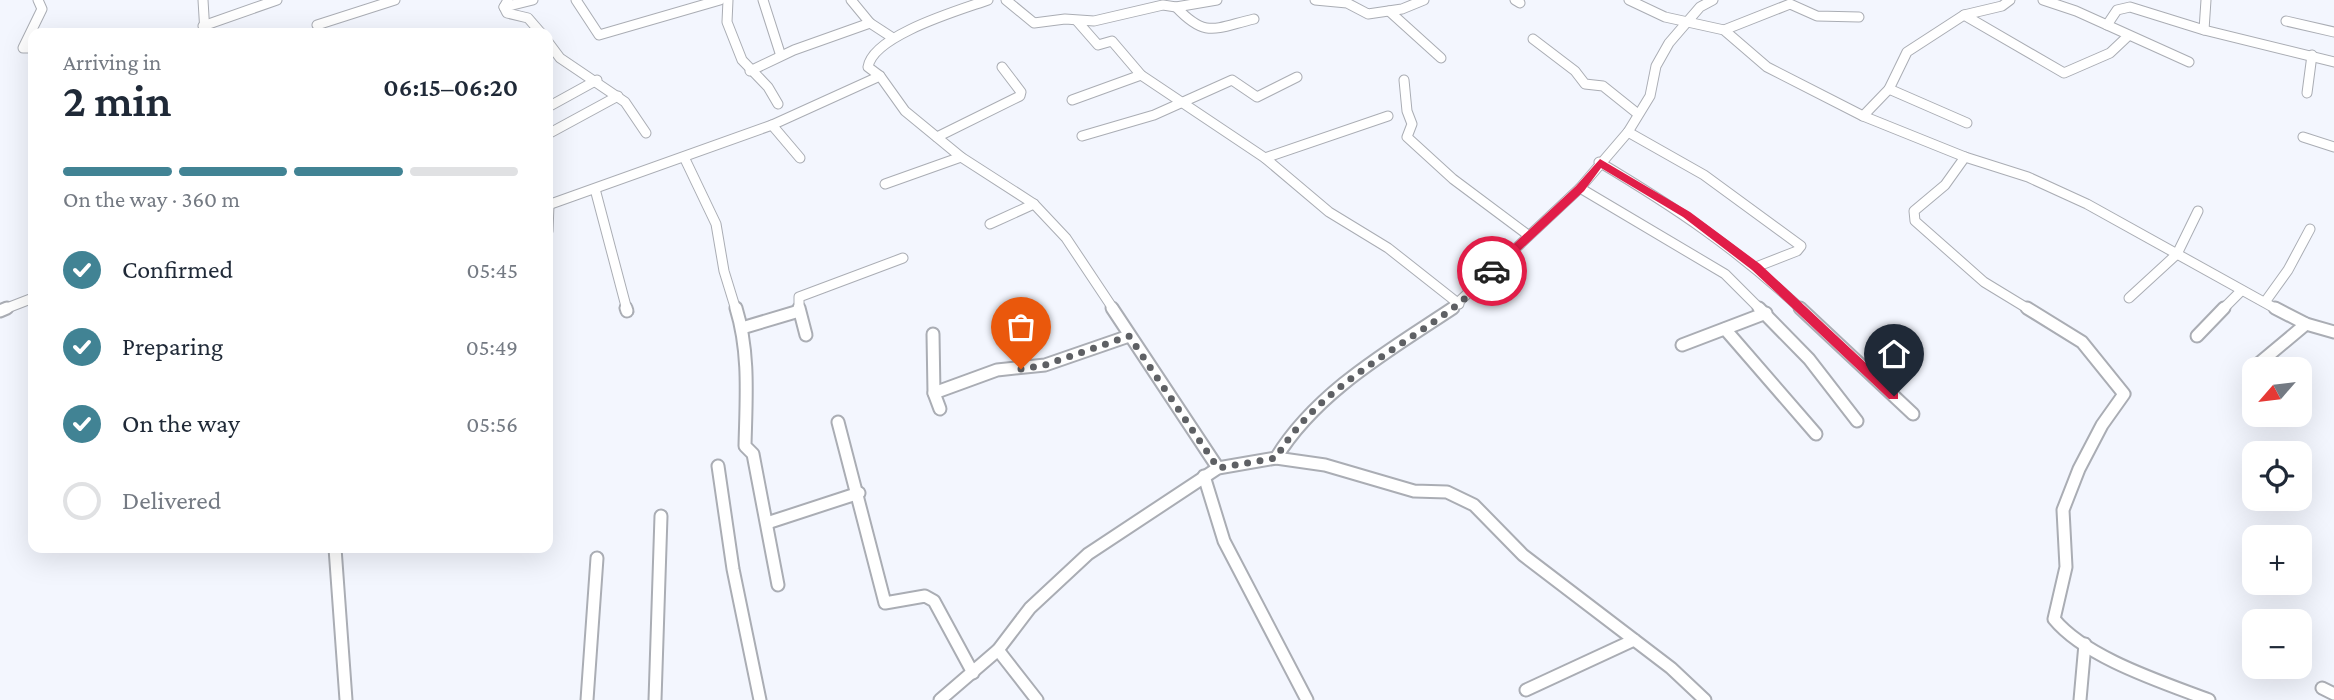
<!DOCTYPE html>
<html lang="en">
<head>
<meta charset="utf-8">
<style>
	body { margin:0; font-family:"Crimson Pro",serif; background:#f2f2f3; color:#1f2937; height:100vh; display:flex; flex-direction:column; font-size:26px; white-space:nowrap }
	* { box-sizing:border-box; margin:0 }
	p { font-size:23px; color:#747a83 }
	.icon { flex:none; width:38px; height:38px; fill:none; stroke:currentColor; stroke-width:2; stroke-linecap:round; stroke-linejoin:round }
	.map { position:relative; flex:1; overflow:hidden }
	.sheet { position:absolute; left:28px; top:28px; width:525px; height:525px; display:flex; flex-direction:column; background:#fff; border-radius:14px; box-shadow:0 7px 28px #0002 }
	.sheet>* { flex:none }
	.needle { width:46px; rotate:242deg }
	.controls { position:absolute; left:2242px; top:357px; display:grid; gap:14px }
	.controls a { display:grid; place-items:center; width:70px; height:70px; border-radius:14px; background:#fff; box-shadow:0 7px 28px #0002; font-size:35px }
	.pin { position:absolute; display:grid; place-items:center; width:60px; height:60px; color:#fff; margin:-72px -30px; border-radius:50% 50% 50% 0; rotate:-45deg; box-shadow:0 0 7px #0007 }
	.pin .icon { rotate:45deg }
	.courier { position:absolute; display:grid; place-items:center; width:70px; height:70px; margin:-35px; border:5px solid #e11d48; border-radius:50%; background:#fff; color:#222; box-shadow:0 2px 9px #0007 }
	.overview em { font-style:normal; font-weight:600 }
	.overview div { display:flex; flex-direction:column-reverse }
	.overview { display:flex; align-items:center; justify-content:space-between; height:119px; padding:0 35px }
	h1 { font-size:46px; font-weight:600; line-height:52px }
	.bar { display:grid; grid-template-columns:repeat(4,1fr); gap:10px 7px; align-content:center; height:84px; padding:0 35px }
	.bar i { height:9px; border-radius:5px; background:#e0e1e3 }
	.bar .active { background:#418394 }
	.bar p { grid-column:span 4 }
	ol { padding:0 35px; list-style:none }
	li { display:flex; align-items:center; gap:21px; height:77px }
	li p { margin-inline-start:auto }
	li .icon { padding:7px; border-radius:50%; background:#418394; color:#fff; stroke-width:4 }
	li:last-child { color:#747a83 }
	li i { width:38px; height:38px; border:4px solid #e0e1e3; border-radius:50% }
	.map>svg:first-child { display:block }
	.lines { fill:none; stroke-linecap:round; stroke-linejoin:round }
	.minor-far1-casing { stroke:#aaadb4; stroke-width:11 }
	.minor-casing { stroke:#aaadb4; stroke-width:15 }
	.minor-far1 { stroke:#fff; stroke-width:9 }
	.minor { stroke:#fff; stroke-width:11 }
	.route { fill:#e11d48 }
	.done { stroke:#5e6064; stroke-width:7; stroke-dasharray:0 12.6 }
</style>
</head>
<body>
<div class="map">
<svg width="2334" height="700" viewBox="0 0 2334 700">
	<rect width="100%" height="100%" fill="#f3f6fe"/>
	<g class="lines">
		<!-- minor-far1 casing -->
		<g class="minor-far1-casing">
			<g id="minor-far1">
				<path d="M203 0 205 33"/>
				<path d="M508 0 504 7 507 13 528 18 541 33"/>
				<path d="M576 0 599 35 720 0"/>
				<path d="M728 0 727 22 742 60 768 87 778 104"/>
				<path d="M763 0 780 53"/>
				<path d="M851 0 870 23 893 38"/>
				<path d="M988 0C960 10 873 35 868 67L880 76 905 111 961 157 1034 204 1066 238 1114 310"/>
				<path d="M1006 0 1034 23 1065 19 1094 21 1163 5 1176 7 1217 0"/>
				<path d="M1315 0 1347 3 1368 14 1402 9 1424 0"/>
				<path d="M1515 0 1520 3"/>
				<path d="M1629 0 1665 17 1724 30 1767 67 1863 116 1965 157 2028 177 2087 204 2278 310"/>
				<path d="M2043 0 2076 11 2189 62"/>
				<path d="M504 7 533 0"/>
				<path d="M1176 7C1206 39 1215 28 1254 19"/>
				<path d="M1389 11 1441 58"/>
				<path d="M1964 15 2064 73 2110 53 2128 36"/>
				<path d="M1077 21 1098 45 1112 41 1141 75 1265 158 1329 212 1388 248 1459 304"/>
				<path d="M2286 21 2334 32"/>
				<path d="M317 25 395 0"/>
				<path d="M2107 25 2117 10 2130 7 2204 30 2334 62"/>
				<path d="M203 26 277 0"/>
				<path d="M1724 30 1790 4 1817 16 1859 17"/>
				<path d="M2204 30 2206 0"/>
				<path d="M1533 39 1575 71 1585 84 1603 86 1638 114"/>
				<path d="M548 42 560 58 625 102 646 133"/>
				<path d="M33 48H23L42 9 38 0"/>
				<path d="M750 71 794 50 870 23"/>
				<path d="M1404 80 1407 111 1412 124 1407 137 1453 179 1528 235"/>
				<path d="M1889 89 1967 123"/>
				<path d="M2307 93 2312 55"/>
				<path d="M1072 100 1141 75"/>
				<path d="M548 107 597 80"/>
				<path d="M1863 116 1889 89 1907 52 1964 15 2002 6 2010 0"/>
				<path d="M772 125 800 158"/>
				<path d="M1628 132 1704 175 1801 246 1797 251 1756 267"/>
				<path d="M548 134 618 96"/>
				<path d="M1082 136 1154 115 1232 80 1257 97 1297 77"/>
				<path d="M937 137 1020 96 1021 92 1002 67"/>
				<path d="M2303 137 2334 147"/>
				<path d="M684 157 716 224 724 271 736 310"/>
				<path d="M1965 157 1945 185 1914 211 1915 221 1984 282 2030 310"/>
				<path d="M1265 158 1388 116"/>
				<path d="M1599 162C1676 208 1736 248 1802 310"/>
				<path d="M885 184 961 157"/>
				<path d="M1580 188 1725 274 1761 310"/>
				<path d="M595 189 627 310"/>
				<path d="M548 205 772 125 880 76"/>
				<path d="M990 224 1034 204"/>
				<path d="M548 231 549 205"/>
				<path d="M2129 298 2177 254 2198 211"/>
				<path d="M2265 302 2288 270 2310 229"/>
				<path d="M2 310 33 298"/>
				<path d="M799 310V297L903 258"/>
				<path d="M1450 310 1580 188 1628 132 1650 96 1656 66 1669 43 1700 7 1713 0"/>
				<path d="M2222 310 2241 291"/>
			</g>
		</g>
		<!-- minor casing -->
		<g class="minor-casing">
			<g id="minor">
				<path d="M626 308 627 311"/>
				<path d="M736 308C750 353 746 400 745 446L753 454 778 585"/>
				<path d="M799 308 806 335"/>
				<path d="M1112 308 1218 468"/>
				<path d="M1759 308 1809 359 1857 421"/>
				<path d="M1800 308 1913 414"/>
				<path d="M2027 308 2082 342 2124 394 2102 425 2079 469 2063 510 2066 567 2054 619C2086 658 2162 682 2209 700"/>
				<path d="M2275 308 2306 324 2334 332"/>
				<path d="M0 311 7 308"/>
				<path d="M742 328 799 311"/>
				<path d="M1725 329 1816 434"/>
				<path d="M933 334 934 393 940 409"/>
				<path d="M2197 336 2224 308"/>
				<path d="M1682 345 1766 313"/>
				<path d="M2257 365 2306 324"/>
				<path d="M934 393 997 370 1045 365 1129 336"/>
				<path d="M838 422 885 603 925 596 934 601 973 673"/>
				<path d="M1276 458C1316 392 1390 350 1453 308"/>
				<path d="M718 466 733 569 760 700"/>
				<path d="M1204 476 1224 541 1307 700"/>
				<path d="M767 523 859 493"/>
				<path d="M335 548 346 700"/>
				<path d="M998 650 1037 700"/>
				<path d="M2322 688 2334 694"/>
				<path d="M1526 690 1634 640"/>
				<path d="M587 700 597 558"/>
				<path d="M655 700 661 516"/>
				<path d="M940 700 998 650 1030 608 1088 554 1218 468 1276 458 1325 465 1414 491 1447 492 1474 505 1523 555 1671 668 1705 700"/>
				<path d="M2080 700 2085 644"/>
			</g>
		</g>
		<!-- minor-far1 -->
		<use href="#minor-far1" class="minor-far1"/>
		<!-- minor -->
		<use href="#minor" class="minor"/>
	</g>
	<!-- route -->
	<path class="route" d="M1600 159 1690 212 1760 264 1898 393V399H1889L1752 270 1683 217 1601 168 1584 191 1496 273H1488V268L1576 186Z"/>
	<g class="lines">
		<!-- done -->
		<path class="done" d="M1021 369 1045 365 1129 336 1218 468 1276 458C1317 388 1394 353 1457 305 1470 295 1481 282 1492 271"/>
	</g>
</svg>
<div class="controls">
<a><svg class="needle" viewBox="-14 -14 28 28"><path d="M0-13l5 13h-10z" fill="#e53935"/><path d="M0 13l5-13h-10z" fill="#747a83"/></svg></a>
<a><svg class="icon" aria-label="locate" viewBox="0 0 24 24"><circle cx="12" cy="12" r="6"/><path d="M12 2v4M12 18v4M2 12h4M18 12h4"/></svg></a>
<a>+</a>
<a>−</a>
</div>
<div class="pin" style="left:1021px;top:369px;background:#ea580c"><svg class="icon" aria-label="bag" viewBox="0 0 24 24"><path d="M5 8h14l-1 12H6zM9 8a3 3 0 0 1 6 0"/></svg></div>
<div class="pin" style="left:1894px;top:396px;background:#1f2937"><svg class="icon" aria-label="home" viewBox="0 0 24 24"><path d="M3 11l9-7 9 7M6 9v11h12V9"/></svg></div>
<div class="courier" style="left:1492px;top:271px"><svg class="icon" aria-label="car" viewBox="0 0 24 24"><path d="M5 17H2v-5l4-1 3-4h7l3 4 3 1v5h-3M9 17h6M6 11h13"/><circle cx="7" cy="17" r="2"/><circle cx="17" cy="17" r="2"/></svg></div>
<section class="sheet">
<div class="overview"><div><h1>2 min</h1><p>Arriving in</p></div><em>06:15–06:20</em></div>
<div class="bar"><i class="active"></i><i class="active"></i><i class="active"></i><i></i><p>On the way · 360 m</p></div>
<ol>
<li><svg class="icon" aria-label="check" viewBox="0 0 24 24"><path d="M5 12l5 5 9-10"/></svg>Confirmed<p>05:45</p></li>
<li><svg class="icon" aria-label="check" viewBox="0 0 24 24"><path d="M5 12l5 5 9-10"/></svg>Preparing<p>05:49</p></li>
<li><svg class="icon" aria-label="check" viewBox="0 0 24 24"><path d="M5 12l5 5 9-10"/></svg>On the way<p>05:56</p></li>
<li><i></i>Delivered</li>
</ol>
</section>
</div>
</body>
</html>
